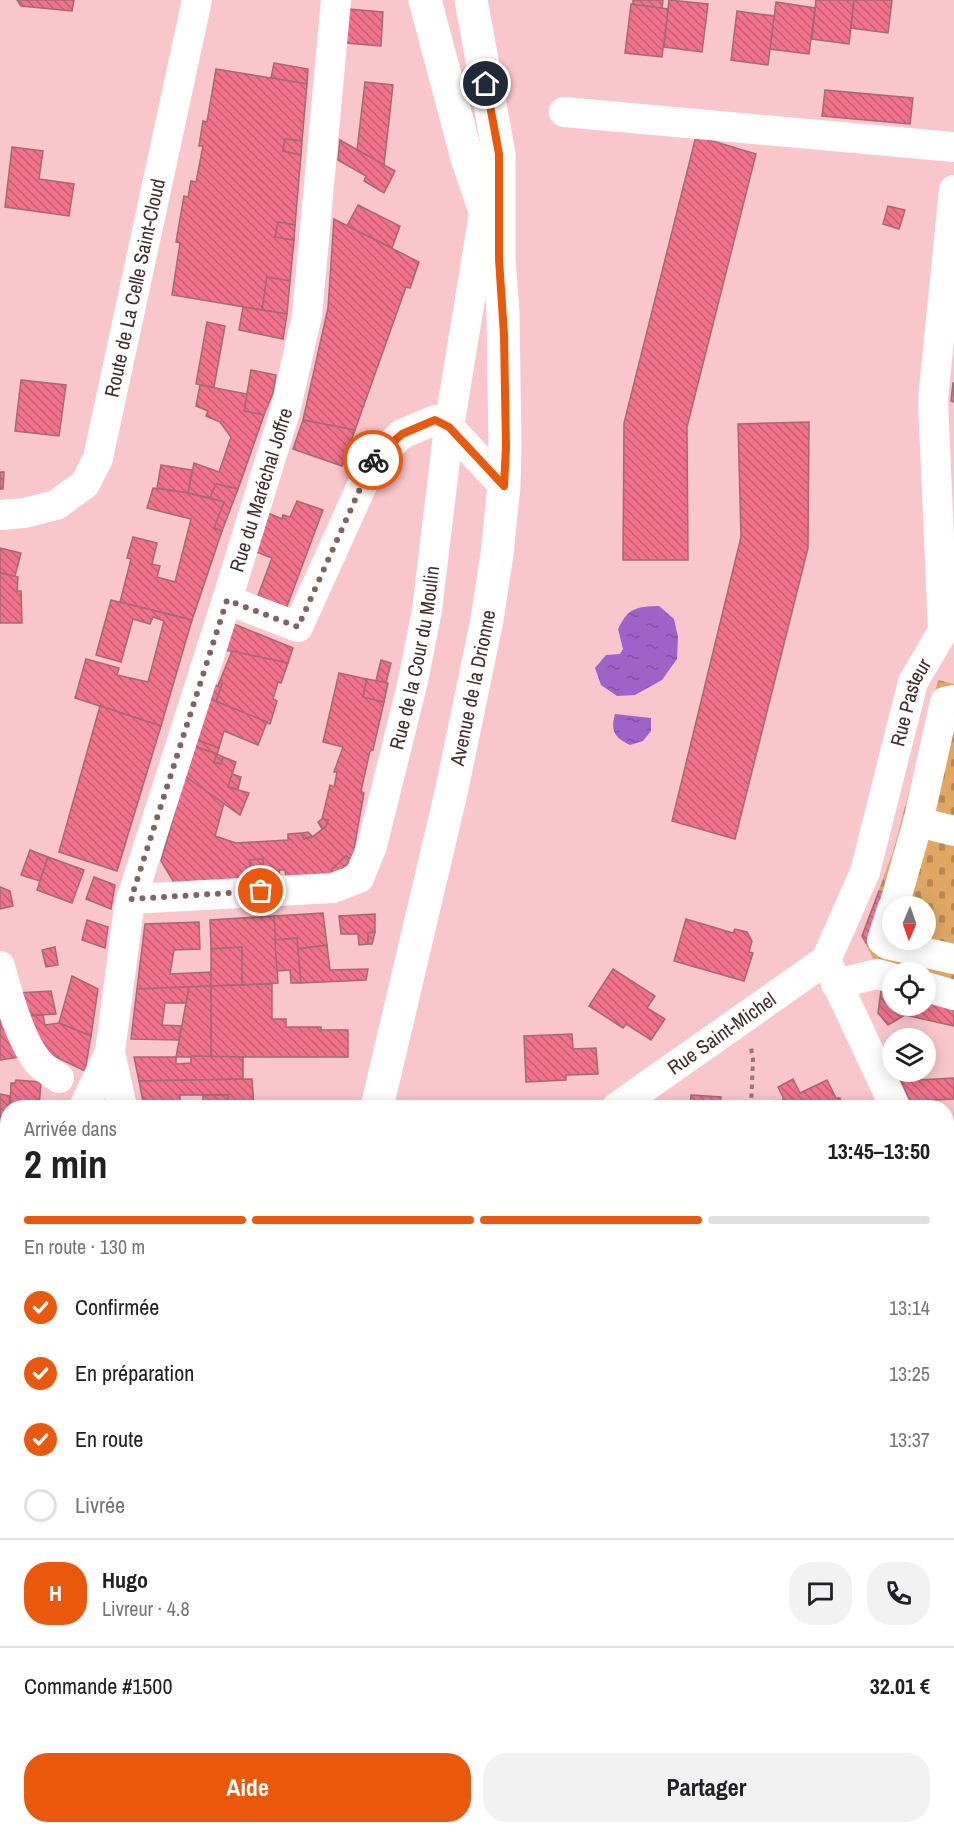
<!DOCTYPE html>
<html lang="fr">
<head>
<meta charset="utf-8">
<style>
	body { margin:0; font-family:"Archivo Narrow",sans-serif; background:#f2f2f2; color:#202124; height:100vh; display:flex; flex-direction:column; font-size:22px; white-space:nowrap }
	* { box-sizing:border-box; margin:0 }
	p { font-size:20px; color:#757577 }
	.icon { flex:none; width:33px; height:33px; fill:none; stroke:currentColor; stroke-width:2; stroke-linecap:round; stroke-linejoin:round }
	.map { position:relative; flex:1; overflow:hidden }
	.drawer { position:absolute; left:0px; top:1100px; width:954px; height:734px; display:flex; flex-direction:column; background:#fff; border-radius:24px 24px 0 0; box-shadow:0 3px 15px #0003 }
	.drawer>* { flex:none }
	.needle { width:39px; rotate:182deg }
	.fabs { position:absolute; left:882px; top:896px; display:grid; gap:12px }
	.fabs a { display:grid; place-items:center; width:54px; height:54px; border-radius:50%; background:#fff; box-shadow:0 3px 15px #0003; font-size:30px }
	.pin { position:absolute; display:grid; place-items:center; width:51px; height:51px; color:#fff; margin:-26px; border:3px solid #fff; border-radius:50%; box-shadow:0 2px 6px #0007 }
	.courier { position:absolute; display:grid; place-items:center; width:60px; height:60px; margin:-30px; border:4px solid #ea580c; border-radius:50%; background:#fff; color:#222; box-shadow:0 2px 8px #0007 }
	.summary em { font-style:normal; font-weight:800 }
	.summary div { display:flex; flex-direction:column-reverse }
	.summary { display:flex; align-items:center; justify-content:space-between; height:102px; padding:0 24px }
	h1 { font-size:39px; font-weight:800; line-height:45px }
	.bar { display:grid; grid-template-columns:repeat(4,1fr); gap:9px 6px; align-content:center; height:72px; padding:0 24px }
	.bar i { height:8px; border-radius:4px; background:#e0e0e0 }
	.bar .on { background:#ea580c }
	.bar p { grid-column:span 4 }
	.line { display:flex; align-items:center; gap:15px; padding:0 24px; border-top:2px solid #e0e0e0 }
	.line div { flex:1 }
	.round { display:grid; place-items:center; flex:none; width:63px; height:63px; border-radius:24px; background:#f2f2f2 }
	ol { padding:0 24px; list-style:none }
	li { display:flex; align-items:center; gap:18px; height:66px }
	li p { margin-inline-start:auto }
	li .icon { padding:6px; border-radius:50%; background:#ea580c; color:#fff; stroke-width:4 }
	li:last-child { color:#757577 }
	li i { width:33px; height:33px; border:3px solid #e0e0e0; border-radius:50% }
	.primary-button { display:flex; gap:12px; margin-top:auto; padding:12px 24px }
	.primary-button a { flex:1; height:69px; border-radius:24px; background:#ea580c; color:#fff; font-size:24px; font-weight:800; line-height:69px; text-align:center }
	.primary-button a+a { background:#f2f2f2; color:#202124 }
	.map>svg:first-child { display:block }
	.cemetery { fill:url(#cemetery-stones); fill-rule:evenodd }
	.garden { fill:#e0a763 }
	.water { fill:url(#water-ripples) }
	.building { fill:url(#building-back-hatch); stroke:#a46a73; stroke-width:1.5 }
	.lines { fill:none; stroke-linecap:round; stroke-linejoin:round }
	.path { stroke:#9a7579; stroke-width:4; stroke-dasharray:4.5 4.5; stroke-linecap:butt }
	.minor { stroke:#fff; stroke-width:30 }
	.major { stroke:#fff; stroke-width:33 }
	.done { stroke:#836266; stroke-width:6; stroke-dasharray:0 10.8 }
	.route { stroke:#ea580c; stroke-width:8 }
	.labels { text-anchor:middle; stroke-width:4.5; stroke-linejoin:round; paint-order:stroke }
	.street-label { font-size:20px; fill:#442c2f; stroke:#fed7db }
</style>
</head>
<body>
<div class="map">
<svg width="954" height="1832" viewBox="0 0 954 1832">
	<defs>
		<pattern id="cemetery-stones" width="16" height="16" patternUnits="userSpaceOnUse" patternTransform="scale(1.5)"><rect width="16" height="16" fill="#e0a763"/><path d="M2 7V4a2 2 0 0 1 4 0v3zM10 15v-3a2 2 0 0 1 4 0v3z" fill="#b78852"/></pattern>
		<pattern id="water-ripples" width="26" height="14" patternUnits="userSpaceOnUse" patternTransform="scale(1.5)"><rect width="26" height="14" fill="#9e62c8"/><path d="M2 4q2-2 4 0t4 0M15 11q2-2 4 0t4 0" fill="none" stroke="#8251a3"/></pattern>
		<pattern id="building-back-hatch" width="6" height="6" patternUnits="userSpaceOnUse" patternTransform="scale(1.5)"><rect width="6" height="6" fill="#f2728c"/><path d="M-1 5l2 2M0 0l6 6M5-1l2 2" fill="none" stroke="#c65e73"/></pattern>
	</defs>
	<rect width="100%" height="100%" fill="#f9c6cc"/>
	<!-- cemetery -->
	<path class="cemetery" d="M938 680 954 684V984L926 977V972H905L876 965 862 936 894 849ZM892 906H926V939H892Z"/>
	<!-- garden -->
	<path class="garden" d="M947 1706 954 1707V1781L949 1832H525L524 1826H946Z"/>
	<!-- water -->
	<g class="water">
		<path d="M659 606 674 619 678 637 677 659 662 680 635 695 617 696 601 685 595 668 606 655 620 654 623 649 618 629C629 607 636 607 659 606Z"/>
		<path d="M615 714 651 718V731L643 741 630 745C615 738 610 731 615 714Z"/>
	</g>
	<!-- building -->
	<g class="building">
		<path d="M17 0H74L72 11 21 6Z"/>
		<path d="M633 0H663L662 9 633 5Z"/>
		<path d="M669 0 708 4 702 52 664 47Z"/>
		<path d="M816 0H854L849 44 812 39Z"/>
		<path d="M854 0H892L888 33 851 28Z"/>
		<path d="M776 2 815 8 809 54 770 49Z"/>
		<path d="M631 4 668 9 662 57 625 53Z"/>
		<path d="M348 9 383 12 381 46 346 43Z"/>
		<path d="M737 11 774 16 768 65 731 60Z"/>
		<path d="M274 63 308 69 307 84 271 78Z"/>
		<path d="M216 69 307 84 302 141 285 139 283 151 301 155 295 225 278 222 275 237 294 240 290 281 267 277 262 310 172 295 180 243 176 242 184 196 188 197 191 181 196 182 203 146H199L203 121 207 122Z"/>
		<path d="M365 82 393 85 384 165 357 150Z"/>
		<path d="M825 90 913 98 910 124 822 116Z"/>
		<path d="M696 136 756 154 687 427 688 560H623L624 423Z"/>
		<path d="M285 139 302 141 301 155 283 151Z"/>
		<path d="M340 140 395 171 384 193 364 181 366 176 338 160Z"/>
		<path d="M12 147 43 151 39 179 74 184 69 216 5 207Z"/>
		<path d="M358 205 400 226 392 248 347 226Z"/>
		<path d="M888 206 905 210 899 229 883 224Z"/>
		<path d="M334 219 419 262 410 288 406 287 355 430 303 420 328 308Z"/>
		<path d="M278 222 295 225 294 240 275 237Z"/>
		<path d="M267 277 290 281 287 314 262 310Z"/>
		<path d="M243 307 287 314 283 339 239 330Z"/>
		<path d="M207 322 225 326 214 387 196 384Z"/>
		<path d="M251 370 276 375 273 393 264 415 244 411Z"/>
		<path d="M21 380 66 385 59 436 15 431Z"/>
		<path d="M953 383H954V402L951 401Z"/>
		<path d="M200 385 247 394 244 411 264 415 238 489 216 484 210 498 188 493 194 463 219 472 231 437 220 422 206 416 208 411 196 406Z"/>
		<path d="M303 420 355 430 342 466 293 449Z"/>
		<path d="M809 422 808 548 735 839 672 821 741 537 738 424Z"/>
		<path d="M161 465 192 470 188 493 157 488Z"/>
		<path d="M0 472H4L3 489H0Z"/>
		<path d="M216 484 238 489 222 531 214 528 224 502 210 498Z"/>
		<path d="M153 488 188 493 224 502 214 528 222 531 192 620 120 602 131 559 127 558 133 537 157 543 152 564 160 566 157 577 175 582 191 519 147 508Z"/>
		<path d="M297 501 323 510 286 609 257 598 272 558 254 551 268 513 282 519 283 515 290 517Z"/>
		<path d="M0 548 21 553 15 576 0 573Z"/>
		<path d="M0 573 18 577 17 591H21L22 623H0Z"/>
		<path d="M111 600 192 620 161 726 75 698 86 659 119 668 117 675 148 682 164 621 153 617 150 624 133 619 121 662 96 655Z"/>
		<path d="M229 622 293 648 288 663 220 649Z"/>
		<path d="M232 651 288 663 281 683 278 682 273 699 277 701 270 724 216 701 222 684 219 683Z"/>
		<path d="M381 660 391 663 386 683 376 681Z"/>
		<path d="M339 673 367 679 363 697 384 702 373 750 370 751 361 791 364 793 352 860 346 856 332 869 334 875 286 878 285 870H279L280 878 264 879 263 859 250 860V880L176 886 161 861 185 776 224 803 215 836 236 843 288 840V834L301 833 304 839 311 838 326 826 328 820 322 819 330 785 334 787 337 772H334L343 747 323 742Z"/>
		<path d="M367 679 388 683 384 702 363 697Z"/>
		<path d="M209 683 218 686 219 683 222 684 216 701 205 697Z"/>
		<path d="M205 697 267 722 258 745 224 731 219 748 194 739Z"/>
		<path d="M100 706 161 726 117 871 59 852Z"/>
		<path d="M194 739 219 748 217 754 193 746Z"/>
		<path d="M193 746 217 754 214 762 221 764 223 757 236 762 228 787 249 793 240 815 185 776Z"/>
		<path d="M217 754 223 757 221 764 214 762Z"/>
		<path d="M232 774 241 777 238 789 228 787Z"/>
		<path d="M322 819 328 820 326 826 322 829 318 822Z"/>
		<path d="M308 832 312 836 304 839 302 833Z"/>
		<path d="M30 850 48 857 40 881 21 875Z"/>
		<path d="M346 856 352 860 334 875 332 869Z"/>
		<path d="M48 857 84 870 72 903 37 890Z"/>
		<path d="M263 859 264 879 250 880V860Z"/>
		<path d="M94 877 115 885 111 909 86 899Z"/>
		<path d="M0 887 10 891 13 906 0 909Z"/>
		<path d="M879 891 890 894 877 934 866 943 862 936Z"/>
		<path d="M323 913 327 945 298 949 297 938 275 940 274 916Z"/>
		<path d="M375 914V932L368 933V944L359 945 358 934H341L339 916Z"/>
		<path d="M274 916 278 983 242 985V947L211 949 210 920Z"/>
		<path d="M686 919 733 933 735 929 747 932 752 941 749 952 753 953 744 981 674 961Z"/>
		<path d="M87 920 108 927 105 948 82 940Z"/>
		<path d="M199 922 200 949 174 950 170 974 212 972 211 986 137 989 145 924Z"/>
		<path d="M375 932 372 944H368V933Z"/>
		<path d="M297 938 301 983H291L290 970 277 971 275 940Z"/>
		<path d="M327 945 330 970 368 969 366 980 301 983 298 949Z"/>
		<path d="M55 947 58 965 46 967 42 950Z"/>
		<path d="M242 947V985L211 986V949Z"/>
		<path d="M613 969 655 996 647 1008 665 1019 651 1040 626 1024 623 1028 589 1006Z"/>
		<path d="M72 976 98 989 91 1036 59 1023Z"/>
		<path d="M272 984V1019H286V1027H321V1030H348V1057H211V986Z"/>
		<path d="M211 986V1057H176L189 987Z"/>
		<path d="M189 987 186 1003H165L162 1025 181 1026 179 1040 131 1039 137 989Z"/>
		<path d="M51 991 56 1014 24 1016 17 993Z"/>
		<path d="M881 991 892 993V1005H926V1001L954 1008V1026L905 1015 888 1025 878 1013Z"/>
		<path d="M0 998 20 1057 0 1060Z"/>
		<path d="M43 1015 45 1025 59 1023 91 1036 85 1071 43 1051 24 1016Z"/>
		<path d="M572 1034 573 1049 596 1048 598 1074 566 1075V1080L526 1082 524 1036Z"/>
		<path d="M191 1056 243 1057V1079L139 1081 134 1057H176V1064L191 1063Z"/>
		<path d="M954 1078V1099L910 1101 901 1081Z"/>
		<path d="M252 1079 254 1106 329 1107H229L228 1095H180V1107H144L139 1081Z"/>
		<path d="M793 1079 800 1093 827 1080 836 1098H840L841 1107H783V1097L778 1087Z"/>
		<path d="M16 1080 41 1082 39 1107H10L11 1083H15Z"/>
		<path d="M0 1094 10 1096 8 1116H0Z"/>
		<path d="M203 1095H228L229 1107H203Z"/>
		<path d="M691 1095 721 1097 720 1107H690Z"/>
		<path d="M0 1116H8V1153L0 1150Z"/>
		<path d="M0 1162 8 1165V1192H0Z"/>
		<rect x="946" y="1341" width="8" height="19"/>
		<rect x="948" y="1377" width="6" height="40"/>
		<path d="M946 1508 950 1512V1516H954V1528L946 1527Z"/>
		<path d="M946 1536 954 1537V1577L946 1576Z"/>
		<path d="M946 1581 954 1582V1592H951L950 1605 946 1604Z"/>
		<path d="M946 1620H949L947 1642H946Z"/>
		<path d="M946 1663 954 1664 952 1690 946 1689Z"/>
		<path d="M946 1705 954 1707V1770L946 1768Z"/>
		<rect x="208" y="1826" width="97" height="6"/>
	</g>
	<g class="lines">
		<!-- path -->
		<g class="path">
			<path d="M751 1107 753 1059 751 1048"/>
			<path d="M0 1533 8 1540"/>
			<path d="M946 1696H954"/>
		</g>
		<!-- minor -->
		<g class="minor">
			<path d="M564 112 954 147"/>
			<path id="s1" d="M0 515 24 513 56 505 85 484 98 458 197 0"/>
			<path d="M227 600 298 627 373 461 402 434 435 420 449 427 504 486"/>
			<path d="M918 822 954 831"/>
			<path id="s2" d="M131 899 333 888 359 878 372 846 413 681 427 610 449 427 485 208"/>
			<path d="M894 906 918 822 945 702 954 700"/>
			<path d="M892 909 882 940 887 944 954 959"/>
			<path id="s3" d="M826 960 865 872 913 682 943 631 933 399 954 190"/>
			<path d="M826 960 895 1107"/>
			<path d="M0 966C7 993 21 1044 40 1064 45 1069 53 1074 59 1078"/>
			<path d="M836 984 877 974 892 978"/>
			<path d="M926 987 954 995"/>
			<path d="M84 1107 110 1052"/>
			<path id="s4" d="M122 1107 110 1052 129 907 227 600 285 412 307 315 336 0"/>
			<path id="s5" d="M617 1107 826 960"/>
			<path d="M946 1207 954 1221"/>
			<path d="M0 1245 8 1235"/>
			<path d="M0 1761 8 1759"/>
			<path d="M496 1826 497 1832"/>
			<path d="M176 1832V1826"/>
		</g>
		<!-- major -->
		<g class="major">
			<path d="M425 0 467 158 489 223"/>
			<path id="s6" d="M377 1107 451 793 487 620 497 554 504 486 505 447 503 312 499 259V154L471 0"/>
			<path d="M339 1826 341 1832"/>
			<path d="M378 1826 379 1832"/>
		</g>
	</g>
	<g class="lines">
		<!-- done -->
		<path class="done" d="M261 891 131 899 227 600 298 627 373 460"/>
		<!-- route -->
		<path class="route" d="M373 460 402 434 435 420 449 427 504 486 506 447 504 335 499 259V154L486 84"/>
	</g>
	<g class="labels">
		<!-- street labels -->
		<g class="street-label">
			<text dy="7" stroke="none"><textPath href="#s1" startOffset="296">Route de La Celle Saint-Cloud</textPath></text>
			<text dy="7" stroke="none"><textPath href="#s4" startOffset="640">Rue du Maréchal Joffre</textPath></text>
			<text dy="7" stroke="none"><textPath href="#s2" startOffset="458">Rue de la Cour du Moulin</textPath></text>
			<text dy="7" stroke="none"><textPath href="#s6" startOffset="430">Avenue de la Drionne</textPath></text>
			<text dy="7" stroke="none"><textPath href="#s3" startOffset="272">Rue Pasteur</textPath></text>
			<text dy="7" stroke="none"><textPath href="#s5" startOffset="128">Rue Saint-Michel</textPath></text>
		</g>
	</g>
</svg>
<div class="fabs">
<a><svg class="needle" viewBox="-14 -14 28 28"><path d="M0-13l5 13h-10z" fill="#e53935"/><path d="M0 13l5-13h-10z" fill="#757577"/></svg></a>
<a><svg class="icon" aria-label="locate" viewBox="0 0 24 24"><circle cx="12" cy="12" r="6"/><path d="M12 2v4M12 18v4M2 12h4M18 12h4"/></svg></a>
<a><svg class="icon" aria-label="layers" viewBox="0 0 24 24"><path d="M12 4l9 5-9 5-9-5zM3 14l9 5 9-5"/></svg></a>
</div>
<div class="pin" style="left:261px;top:891px;background:#ea580c"><svg class="icon" aria-label="bag" viewBox="0 0 24 24"><path d="M5 8h14l-1 12H6zM9 8a3 3 0 0 1 6 0"/></svg></div>
<div class="pin" style="left:486px;top:84px;background:#1f2937"><svg class="icon" aria-label="home" viewBox="0 0 24 24"><path d="M3 11l9-7 9 7M6 9v11h12V9"/></svg></div>
<div class="courier" style="left:373px;top:460px"><svg class="icon" aria-label="bike" viewBox="0 0 24 24"><circle cx="6" cy="16" r="4"/><circle cx="18" cy="16" r="4"/><path d="M6 16l4-8h5l3 8M10 8l3 8H6M13 5h3"/></svg></div>
<section class="drawer">
<div class="summary"><div><h1>2 min</h1><p>Arrivée dans</p></div><em>13:45–13:50</em></div>
<div class="bar"><i class="on"></i><i class="on"></i><i class="on"></i><i></i><p>En route · 130 m</p></div>
<ol>
<li><svg class="icon" aria-label="check" viewBox="0 0 24 24"><path d="M5 12l5 5 9-10"/></svg>Confirmée<p>13:14</p></li>
<li><svg class="icon" aria-label="check" viewBox="0 0 24 24"><path d="M5 12l5 5 9-10"/></svg>En préparation<p>13:25</p></li>
<li><svg class="icon" aria-label="check" viewBox="0 0 24 24"><path d="M5 12l5 5 9-10"/></svg>En route<p>13:37</p></li>
<li><i></i>Livrée</li>
</ol>
<div class="line" style="height:108px"><b class="round" style="background:#ea580c;color:#fff">H</b><div><b>Hugo</b><p>Livreur · 4.8</p></div><a class="round"><svg class="icon" aria-label="chat" viewBox="0 0 24 24"><path d="M4 5h16v11H9l-5 4z"/></svg></a><a class="round"><svg class="icon" aria-label="phone" viewBox="0 0 24 24"><path d="M5 4h4l2 5-3 2q2 4 5 5l2-3 5 2v4C11 20 4 13 5 4z"/></svg></a></div>
<div class="line" style="height:78px"><div>Commande #1500</div><b>32.01 €</b></div>
<div class="primary-button"><a>Aide</a><a>Partager</a></div>
</section>
</div>
</body>
</html>
